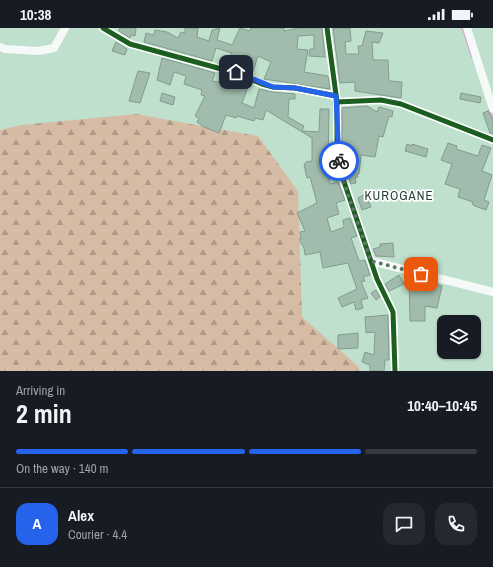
<!DOCTYPE html>
<html lang="en">
<head>
<meta charset="utf-8">
<style>
	body { margin:0; font-family:"Archivo Narrow",sans-serif; background:#242831; color:#f1f3f6; height:100vh; display:flex; flex-direction:column; font-size:15px; white-space:nowrap }
	* { box-sizing:border-box; margin:0 }
	p { font-size:13px; color:#9ea1a6 }
	.icon { flex:none; width:22px; height:22px; fill:none; stroke:currentColor; stroke-width:2; stroke-linecap:round; stroke-linejoin:round }
	.map { position:relative; height:343px; overflow:hidden }
	.side { display:flex; flex-direction:column; background:#171b24; flex:1 }
	.side>* { flex:none }
	.buttons { position:absolute; left:437px; top:287px; display:grid; gap:8px }
	.buttons a { display:grid; place-items:center; width:44px; height:44px; border-radius:8px; background:#171b24; box-shadow:0 1px 3px #0004; font-size:20px }
	.pin { position:absolute; display:grid; place-items:center; width:34px; height:34px; color:#fff; margin:-17px; border-radius:8px; box-shadow:0 2px 6px #0006 }
	.courier { position:absolute; display:grid; place-items:center; width:40px; height:40px; margin:-20px; border:3px solid #2563eb; border-radius:50%; background:#fff; color:#222; box-shadow:0 1px 5px #0007 }
	.summary em { font-style:normal; font-weight:700 }
	.summary div { display:flex; flex-direction:column-reverse }
	.summary { display:flex; align-items:center; justify-content:space-between; height:68px; padding:0 16px }
	h1 { font-size:26px; font-weight:700; line-height:30px }
	.bar { display:grid; grid-template-columns:repeat(4,1fr); gap:6px 4px; align-content:center; height:48px; padding:0 16px }
	.bar i { height:5px; border-radius:3px; background:#363941 }
	.bar .selected { background:#2563eb }
	.bar p { grid-column:span 4 }
	.line { display:flex; align-items:center; gap:10px; padding:0 16px; border-top:1px solid #363941 }
	.line div { flex:1 }
	.round { display:grid; place-items:center; flex:none; width:42px; height:42px; border-radius:12px; background:#242831 }
	.status { display:flex; justify-content:space-between; align-items:center; height:28px; padding:0 20px; background:#171b24; direction:ltr }
	.status svg { height:11px; fill:currentColor }
	.map>svg:first-child { display:block }
	.forest { fill:url(#forest-firs) }
	.lines { fill:none; stroke-linecap:round; stroke-linejoin:round }
	.stream { stroke:#daa2ca; stroke-width:2.5 }
	.building { fill:#a1bbac; stroke:#829c8e }
	.street { stroke:#f5faf8; stroke-width:8 }
	.cycleway-casing { stroke:#fefefe; stroke-width:8 }
	.cycleway { stroke:#1b5e20; stroke-width:5 }
	.done { stroke:#5c7768; stroke-width:4; stroke-dasharray:0 7.2 }
	.route { stroke:#2563eb; stroke-width:5 }
	.labels { text-anchor:middle; stroke-width:3.5; stroke-linejoin:round; paint-order:stroke }
	.quarter-label { font-size:13px; letter-spacing:1px; fill:#273f32; stroke:#fefefe }
</style>
</head>
<body>
<div class="status"><b>10:38</b><svg viewBox="0 0 49 12"><path d="M0 12V9h3v3zM5 12V6h3v6zM10 12V3h3v9zM15 12V0h3v12zM26 1h20v11H26zM47 4h2v5h-2z"/></svg></div>
<div class="map">
<svg width="493" height="343" viewBox="0 0 493 343">
	<defs>
		<pattern id="forest-firs" width="22" height="20" patternUnits="userSpaceOnUse"><rect width="22" height="20" fill="#d6bca5"/><path d="M5 1l3.5 6h-7zM16 11l3.5 6h-7z" fill="#ae9a87"/></pattern>
	</defs>
	<rect width="100%" height="100%" fill="#bfe0cd"/>
	<!-- forest -->
	<path class="forest" d="M136 86 258 108 298 163 302 289 358 338 360 343H0V102L21 97Z"/>
	<g class="lines">
		<!-- stream -->
		<g class="stream">
			<path d="M463 0 472 28"/>
			<path d="M489 82 493 93"/>
		</g>
	</g>
	<!-- building -->
	<g class="building">
		<path d="M120 0H136L135 8 131 7 130 10 119 3Z"/>
		<path d="M185 0H198L197 9 209 13 212 2 220 0 217 12 232 17 240 0 250 3 251 0H284V3L298 0H322L325 29 309 28 310 21H314V7L298 8 297 21 308 22 304 44 328 48 330 61 264 51 271 34 258 28 252 46 226 35 232 25 216 20 212 33 144 14 146 5 154 7 155 2 167 4 178 10 181 4 185 5Z"/>
		<path d="M333 0H350L351 13 345 14 346 26H359L358 18H362L366 3 383 5 379 15 372 14 373 32H388L389 53 402 54 401 70 355 63V54L340 55Z"/>
		<path d="M116 14 127 21 125 27 112 23Z"/>
		<path d="M162 30 215 45 212 53 226 55 228 48 249 56 242 75 254 80 259 61 273 64 295 66V71H289L288 89 304 98 302 103 319 104 320 81H329L328 136 327 137 330 156 338 154 345 172 336 175 339 186 327 190 331 204 344 199 343 192 350 190 357 208 351 210 359 233 365 232 370 247 363 249 365 253 361 254 368 270 361 272 363 280 356 282 354 274 342 279 338 270 357 261 348 235 323 240 320 224 305 227 304 220 299 211H301L300 204 305 203 297 185 317 175 310 149 307 150 304 137 306 134 312 133V110L266 82 263 92 255 90 254 93 237 88 236 90 226 87 219 105 204 99 197 94 199 90 195 88 205 68 201 67 202 62 184 56 186 48 174 44 170 57 157 52Z"/>
		<path d="M138 43 150 45 140 75 129 73Z"/>
		<path d="M162 65 175 69 173 77 160 73Z"/>
		<path d="M461 65 481 69 480 75 460 71Z"/>
		<path d="M367 78 377 84 379 79 393 83 392 89 389 88 383 109 379 108 375 129 361 127 359 146H357L358 149 355 150 356 155 351 156 347 145 348 133 344 134 342 122V80Z"/>
		<path d="M488 83 493 92V106L490 105 483 85Z"/>
		<path d="M448 115 457 118 456 121 478 128 482 117 491 120 482 143 492 147 484 172 489 174 486 182 475 178 472 176 473 174 458 169 460 161 445 156 452 136 441 132Z"/>
		<path d="M407 116 412 118V116L428 121 426 129 405 123Z"/>
		<path d="M366 166 371 179 362 182 358 170Z"/>
		<path d="M393 215 394 229 376 228 373 221 380 219V216Z"/>
		<path d="M399 247 404 256 389 263 385 256Z"/>
		<path d="M409 248 442 258 437 280 425 278V293H410Z"/>
		<path d="M376 262 380 269 376 272 371 265Z"/>
		<path d="M388 287 389 332H385L384 343H370V337L362 334 365 324 374 327 375 304 366 305 365 289Z"/>
		<path d="M358 305V320L338 321V307Z"/>
	</g>
	<g class="lines">
		<!-- street -->
		<g class="street">
			<path d="M103 0 130 16 236 45 262 56 273 59 295 60 336 68"/>
			<path d="M327 0 337 74V122L339 139 377 251 393 284 395 343"/>
			<path d="M467 0 493 81"/>
			<path d="M0 19 5 21 38 23 54 20 65 0"/>
			<path d="M337 74 381 72 401 76 493 112"/>
			<path d="M371 233 493 264"/>
		</g>
		<!-- cycleway casing -->
		<g class="cycleway-casing">
			<g id="cycleway">
				<path d="M103 0 130 16 236 45 262 56 273 59 295 60 336 68"/>
				<path d="M327 0 337 74V122L339 139 377 251 393 284 395 343"/>
				<path d="M337 74 381 72 401 76 493 112"/>
			</g>
		</g>
		<!-- cycleway -->
		<use href="#cycleway" class="cycleway"/>
	</g>
	<g class="lines">
		<!-- done -->
		<path class="done" d="M339 133 343 152 371 233 421 246"/>
		<!-- route -->
		<path class="route" d="M236 44 273 59 295 60 336 68 339 133"/>
	</g>
	<g class="labels">
		<!-- quarter labels -->
		<g class="quarter-label">
			<text x="399" y="172">KUROGANE</text>
		</g>
	</g>
</svg>
<div class="buttons">
<a><svg class="icon" aria-label="layers" viewBox="0 0 24 24"><path d="M12 4l9 5-9 5-9-5zM3 14l9 5 9-5"/></svg></a>
</div>
<div class="pin" style="left:421px;top:246px;background:#ea580c"><svg class="icon" aria-label="bag" viewBox="0 0 24 24"><path d="M5 8h14l-1 12H6zM9 8a3 3 0 0 1 6 0"/></svg></div>
<div class="pin" style="left:236px;top:44px;background:#1f2937"><svg class="icon" aria-label="home" viewBox="0 0 24 24"><path d="M3 11l9-7 9 7M6 9v11h12V9"/></svg></div>
<div class="courier" style="left:339px;top:133px"><svg class="icon" aria-label="bike" viewBox="0 0 24 24"><circle cx="6" cy="16" r="4"/><circle cx="18" cy="16" r="4"/><path d="M6 16l4-8h5l3 8M10 8l3 8H6M13 5h3"/></svg></div>
</div>
<section class="side">
<div class="summary"><div><h1>2 min</h1><p>Arriving in</p></div><em>10:40–10:45</em></div>
<div class="bar"><i class="selected"></i><i class="selected"></i><i class="selected"></i><i></i><p>On the way · 140 m</p></div>
<div class="line" style="height:72px"><b class="round" style="background:#2563eb;color:#fff">A</b><div><b>Alex</b><p>Courier · 4.4</p></div><a class="round"><svg class="icon" aria-label="chat" viewBox="0 0 24 24"><path d="M4 5h16v11H9l-5 4z"/></svg></a><a class="round"><svg class="icon" aria-label="phone" viewBox="0 0 24 24"><path d="M5 4h4l2 5-3 2q2 4 5 5l2-3 5 2v4C11 20 4 13 5 4z"/></svg></a></div>
</section>
</body>
</html>
